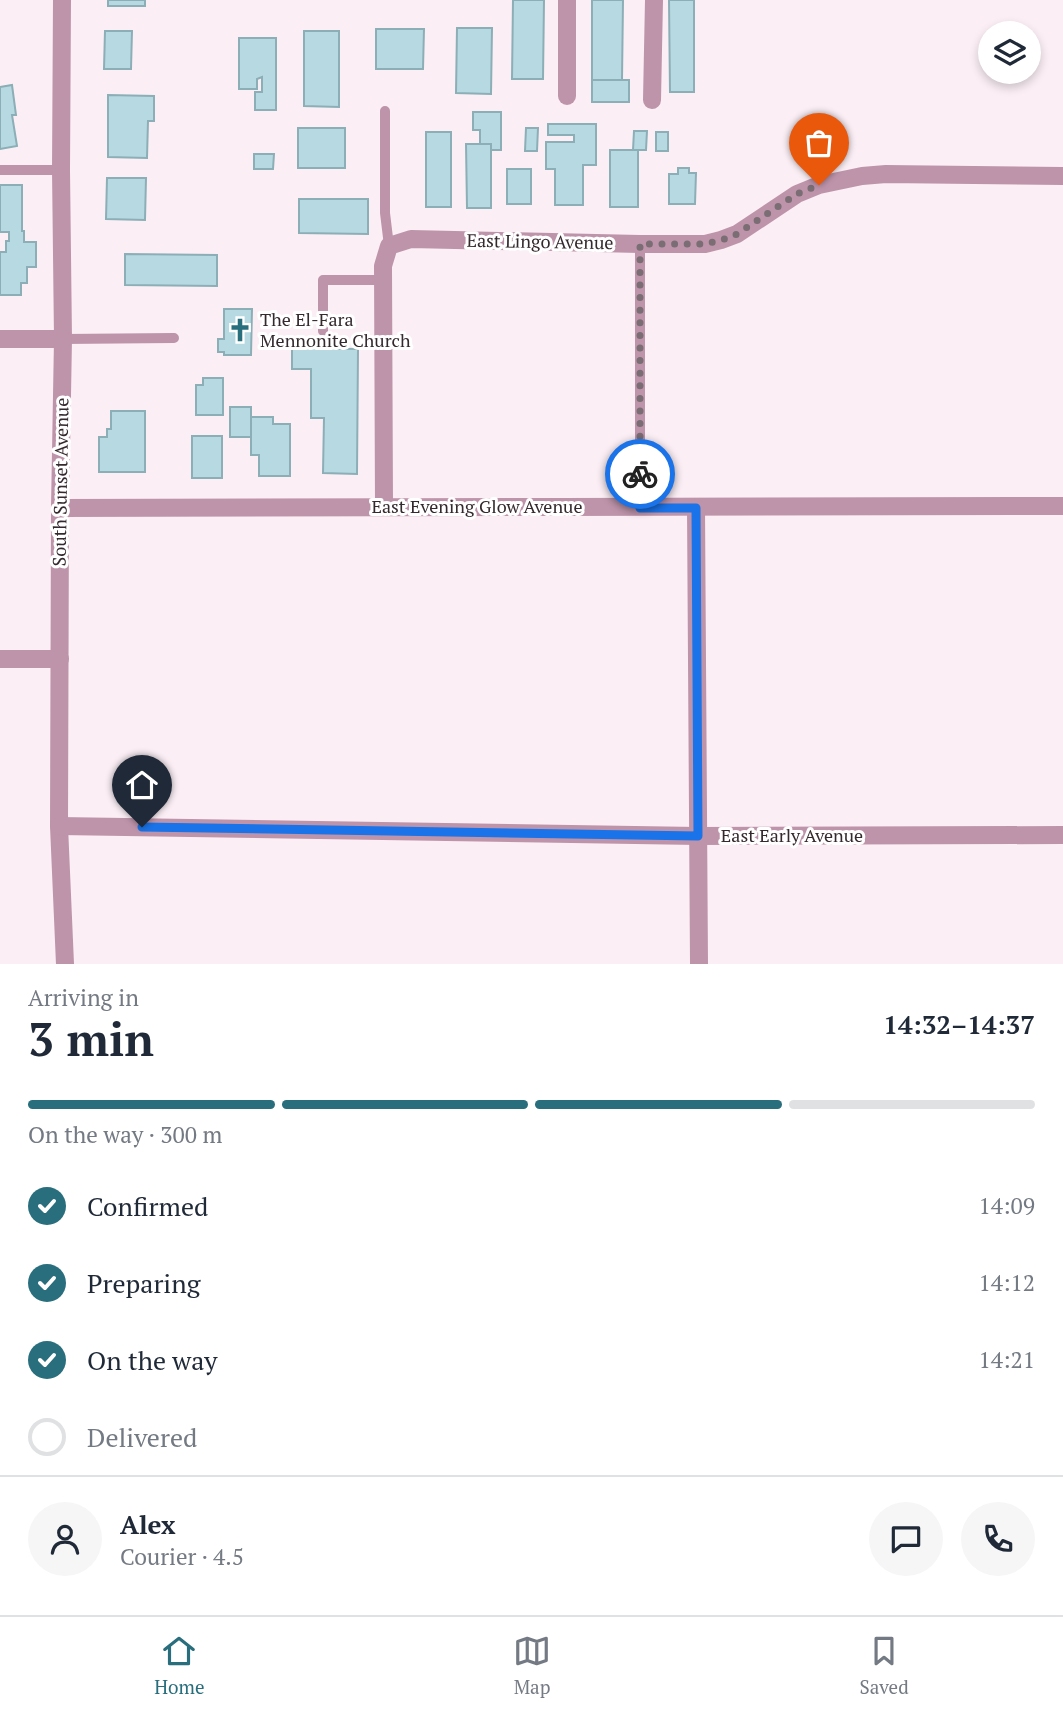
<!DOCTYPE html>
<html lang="en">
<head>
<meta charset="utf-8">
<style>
	body { margin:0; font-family:"PT Serif",serif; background:#f6f6f7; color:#1f2937; height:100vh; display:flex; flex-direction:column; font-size:26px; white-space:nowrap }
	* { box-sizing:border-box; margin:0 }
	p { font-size:23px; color:#747a83 }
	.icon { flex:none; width:38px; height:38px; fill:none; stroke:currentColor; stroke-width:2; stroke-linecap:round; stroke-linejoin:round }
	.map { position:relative; height:964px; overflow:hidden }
	.panel { display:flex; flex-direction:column; background:#fff; flex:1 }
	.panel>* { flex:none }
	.controls { position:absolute; left:978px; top:21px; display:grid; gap:14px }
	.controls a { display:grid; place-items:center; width:63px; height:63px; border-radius:50%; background:#fff; box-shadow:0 4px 10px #0003; font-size:35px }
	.pin { position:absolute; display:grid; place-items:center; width:60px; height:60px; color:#fff; margin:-72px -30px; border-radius:50% 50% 50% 0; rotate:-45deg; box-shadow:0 0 7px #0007 }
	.pin .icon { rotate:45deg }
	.courier { position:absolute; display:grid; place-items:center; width:70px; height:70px; margin:-35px; border:5px solid #1a73e8; border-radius:50%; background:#fff; color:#222; box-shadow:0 2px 9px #0007 }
	.head em { font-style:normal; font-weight:700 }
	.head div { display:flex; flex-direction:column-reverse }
	.head { display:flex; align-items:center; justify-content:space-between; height:119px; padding:0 28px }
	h1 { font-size:46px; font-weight:700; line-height:52px }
	.bar { display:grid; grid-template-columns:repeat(4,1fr); gap:10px 7px; align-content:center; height:84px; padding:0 28px }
	.bar i { height:9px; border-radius:5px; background:#e0e1e3 }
	.bar .current { background:#296e7d }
	.bar p { grid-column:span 4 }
	.line { display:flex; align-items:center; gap:18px; padding:0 28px; border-top:2px solid #e0e1e3 }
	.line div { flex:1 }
	.round { display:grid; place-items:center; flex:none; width:74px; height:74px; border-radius:37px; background:#f6f6f7 }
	ol { padding:0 28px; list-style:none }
	li { display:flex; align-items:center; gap:21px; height:77px }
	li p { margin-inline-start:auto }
	li .icon { padding:7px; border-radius:50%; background:#296e7d; color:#fff; stroke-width:4 }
	li:last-child { color:#747a83 }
	li i { width:38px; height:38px; border:4px solid #e0e1e3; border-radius:50% }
	.tabs { display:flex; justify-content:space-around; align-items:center; height:98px; border-top:2px solid #e0e1e3; background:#fff; font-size:19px; color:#747a83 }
	.tabs a { display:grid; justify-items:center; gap:4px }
	.tabs .current { color:#296e7d }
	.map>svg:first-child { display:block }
	.building { fill:#b6d9e2; stroke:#8caeb7; stroke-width:2 }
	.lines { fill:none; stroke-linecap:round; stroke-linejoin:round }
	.lane { stroke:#be94aa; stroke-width:10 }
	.street { stroke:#be94aa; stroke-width:18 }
	.done { stroke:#7a6e74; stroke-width:7; stroke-dasharray:0 12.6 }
	.route { stroke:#1a73e8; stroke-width:9 }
	.labels { text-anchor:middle; stroke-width:6; stroke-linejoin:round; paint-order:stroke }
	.street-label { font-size:18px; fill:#34292e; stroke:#fff }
	.poi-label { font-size:18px; fill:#34292e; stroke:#fff; text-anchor:start }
</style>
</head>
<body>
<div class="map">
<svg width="1063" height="964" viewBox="0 0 1063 964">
	<rect width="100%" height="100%" fill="#fbeff5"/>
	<!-- building -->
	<g class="building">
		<rect x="108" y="0" width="37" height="6"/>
		<path d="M513 0H544L543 79H512Z"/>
		<path d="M592 0H623L622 80H592Z"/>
		<path d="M669 0H694V92H670Z"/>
		<path d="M457 28H492L491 94 456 93Z"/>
		<path d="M376 29H424L423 69H376Z"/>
		<path d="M105 31H132L131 69H104Z"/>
		<path d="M304 31H339V107L304 106Z"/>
		<path d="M239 38H276V110H255V92H262V77L257 79V89H239Z"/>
		<rect x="592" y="80" width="37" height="22"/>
		<path d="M12 85 16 115H12L17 146 0 149V87Z"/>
		<path d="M108 95 154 96V121H148L147 158 108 157Z"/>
		<path d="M473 112H501V150H491V144H480V130H473Z"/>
		<path d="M548 124H596V165H583V205H555V169H546V142H574V135H548Z"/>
		<rect x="298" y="128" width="47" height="40"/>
		<path d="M526 128H538L537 151H525Z"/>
		<path d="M634 131H647L646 150H633Z"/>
		<rect x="426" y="132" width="25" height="75"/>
		<rect x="656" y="132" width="12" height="19"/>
		<path d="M466 144H491V208H467Z"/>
		<rect x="610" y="150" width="28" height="57"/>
		<path d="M254 154H274L273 169H254Z"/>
		<path d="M678 168H689V173H696L695 204H669V174H678Z"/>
		<rect x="507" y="169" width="24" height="35"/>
		<path d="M107 178H146L145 220 106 219Z"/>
		<path d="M0 185H22V231H24V242H36V267H27V283H21V295H0V252H6V241H9V232H0Z"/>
		<path d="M299 199H368V234L299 233Z"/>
		<path d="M125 254 217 255V286L125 285Z"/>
		<path d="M224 309H252L251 355H224V352H218V339H224Z"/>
		<path d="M292 348 358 349 357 474 323 473 324 418H311V369H292Z"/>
		<path d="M203 378H223V415H196V385H203Z"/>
		<rect x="230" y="407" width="21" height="30"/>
		<path d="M111 411H145V472H99V437H107V429H111Z"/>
		<path d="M251 417H273V424H290V476H259V455H251Z"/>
		<rect x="192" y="436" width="30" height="42"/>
	</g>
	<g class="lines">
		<!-- lane -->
		<g class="lane">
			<path d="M385 111V213L389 246"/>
			<path d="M0 170H61"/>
			<path d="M323 331V280H383"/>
			<path d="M63 339 174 338"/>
			<path d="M640 508V244"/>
		</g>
		<!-- street -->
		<g class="street">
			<path d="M62 0 61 170 63 339 60 508 59 826 65 964"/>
			<path d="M567 96V0"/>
			<path d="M652 100 654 0"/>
			<path d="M0 339H63"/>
			<path d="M384 506 383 266 389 246 411 239 640 244H705L721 240 737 234 797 194 819 185 862 176 886 174 1063 176"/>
			<path d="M60 508C394 506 729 508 1063 506"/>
			<path d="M696 508 699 964"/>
			<path d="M0 659H60"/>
			<path d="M59 826 698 836 1063 835"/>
		</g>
	</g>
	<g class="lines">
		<!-- done -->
		<path class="done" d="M640 474V244H705L722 240 737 234 797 194 819 185"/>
		<!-- route -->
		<path class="route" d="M142 827 698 836 696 508H640V474"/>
	</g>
	<!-- icons -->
	<defs>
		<g id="church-bare" transform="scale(1.89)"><path d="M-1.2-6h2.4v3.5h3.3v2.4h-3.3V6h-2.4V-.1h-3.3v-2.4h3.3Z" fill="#296e7d" stroke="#fff" stroke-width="2.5" paint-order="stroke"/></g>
	</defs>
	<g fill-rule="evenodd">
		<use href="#church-bare" x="240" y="330"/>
	</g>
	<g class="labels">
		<!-- street labels -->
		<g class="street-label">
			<text transform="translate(540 242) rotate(1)" y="6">East Lingo Avenue</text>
			<text transform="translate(61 482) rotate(-89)" y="6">South Sunset Avenue</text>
			<text x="477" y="513">East Evening Glow Avenue</text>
			<text x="792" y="842">East Early Avenue</text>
		</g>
		<!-- poi labels -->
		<g class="poi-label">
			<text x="260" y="326">The El-Fara<tspan x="260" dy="21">Mennonite Church</tspan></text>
		</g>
	</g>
</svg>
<div class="controls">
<a><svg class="icon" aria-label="layers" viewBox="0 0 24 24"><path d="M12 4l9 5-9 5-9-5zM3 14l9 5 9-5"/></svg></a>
</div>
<div class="pin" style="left:819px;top:185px;background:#ea580c"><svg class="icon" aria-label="bag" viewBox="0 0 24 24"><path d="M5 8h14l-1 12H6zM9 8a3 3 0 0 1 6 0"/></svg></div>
<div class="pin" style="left:142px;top:827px;background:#1f2937"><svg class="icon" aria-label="home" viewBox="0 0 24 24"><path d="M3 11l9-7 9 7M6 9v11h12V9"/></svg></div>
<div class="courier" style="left:640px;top:474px"><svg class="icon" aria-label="bike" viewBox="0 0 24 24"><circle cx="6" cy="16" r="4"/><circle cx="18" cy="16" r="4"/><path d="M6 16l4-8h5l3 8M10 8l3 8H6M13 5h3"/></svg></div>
</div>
<section class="panel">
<div class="head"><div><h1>3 min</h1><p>Arriving in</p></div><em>14:32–14:37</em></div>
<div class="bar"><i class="current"></i><i class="current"></i><i class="current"></i><i></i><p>On the way · 300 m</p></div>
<ol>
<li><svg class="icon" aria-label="check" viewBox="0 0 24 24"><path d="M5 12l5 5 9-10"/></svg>Confirmed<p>14:09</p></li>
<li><svg class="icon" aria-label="check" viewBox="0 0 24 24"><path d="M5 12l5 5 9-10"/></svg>Preparing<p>14:12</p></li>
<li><svg class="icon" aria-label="check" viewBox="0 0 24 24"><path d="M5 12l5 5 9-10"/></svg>On the way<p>14:21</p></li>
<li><i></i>Delivered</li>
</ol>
<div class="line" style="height:126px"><a class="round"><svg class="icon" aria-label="person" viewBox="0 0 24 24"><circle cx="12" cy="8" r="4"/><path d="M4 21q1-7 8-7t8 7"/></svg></a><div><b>Alex</b><p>Courier · 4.5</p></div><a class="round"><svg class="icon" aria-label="chat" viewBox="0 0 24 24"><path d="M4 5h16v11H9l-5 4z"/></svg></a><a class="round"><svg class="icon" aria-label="phone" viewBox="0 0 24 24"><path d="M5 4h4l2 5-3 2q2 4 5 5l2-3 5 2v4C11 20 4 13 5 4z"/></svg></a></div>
</section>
<nav class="tabs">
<a class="current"><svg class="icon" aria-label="home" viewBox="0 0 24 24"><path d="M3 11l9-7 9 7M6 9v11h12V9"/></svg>Home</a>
<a><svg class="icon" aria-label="map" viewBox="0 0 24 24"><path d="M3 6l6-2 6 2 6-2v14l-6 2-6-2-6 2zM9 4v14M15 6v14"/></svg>Map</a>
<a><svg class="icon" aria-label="saved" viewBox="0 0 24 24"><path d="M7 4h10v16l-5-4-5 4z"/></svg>Saved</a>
</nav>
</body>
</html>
